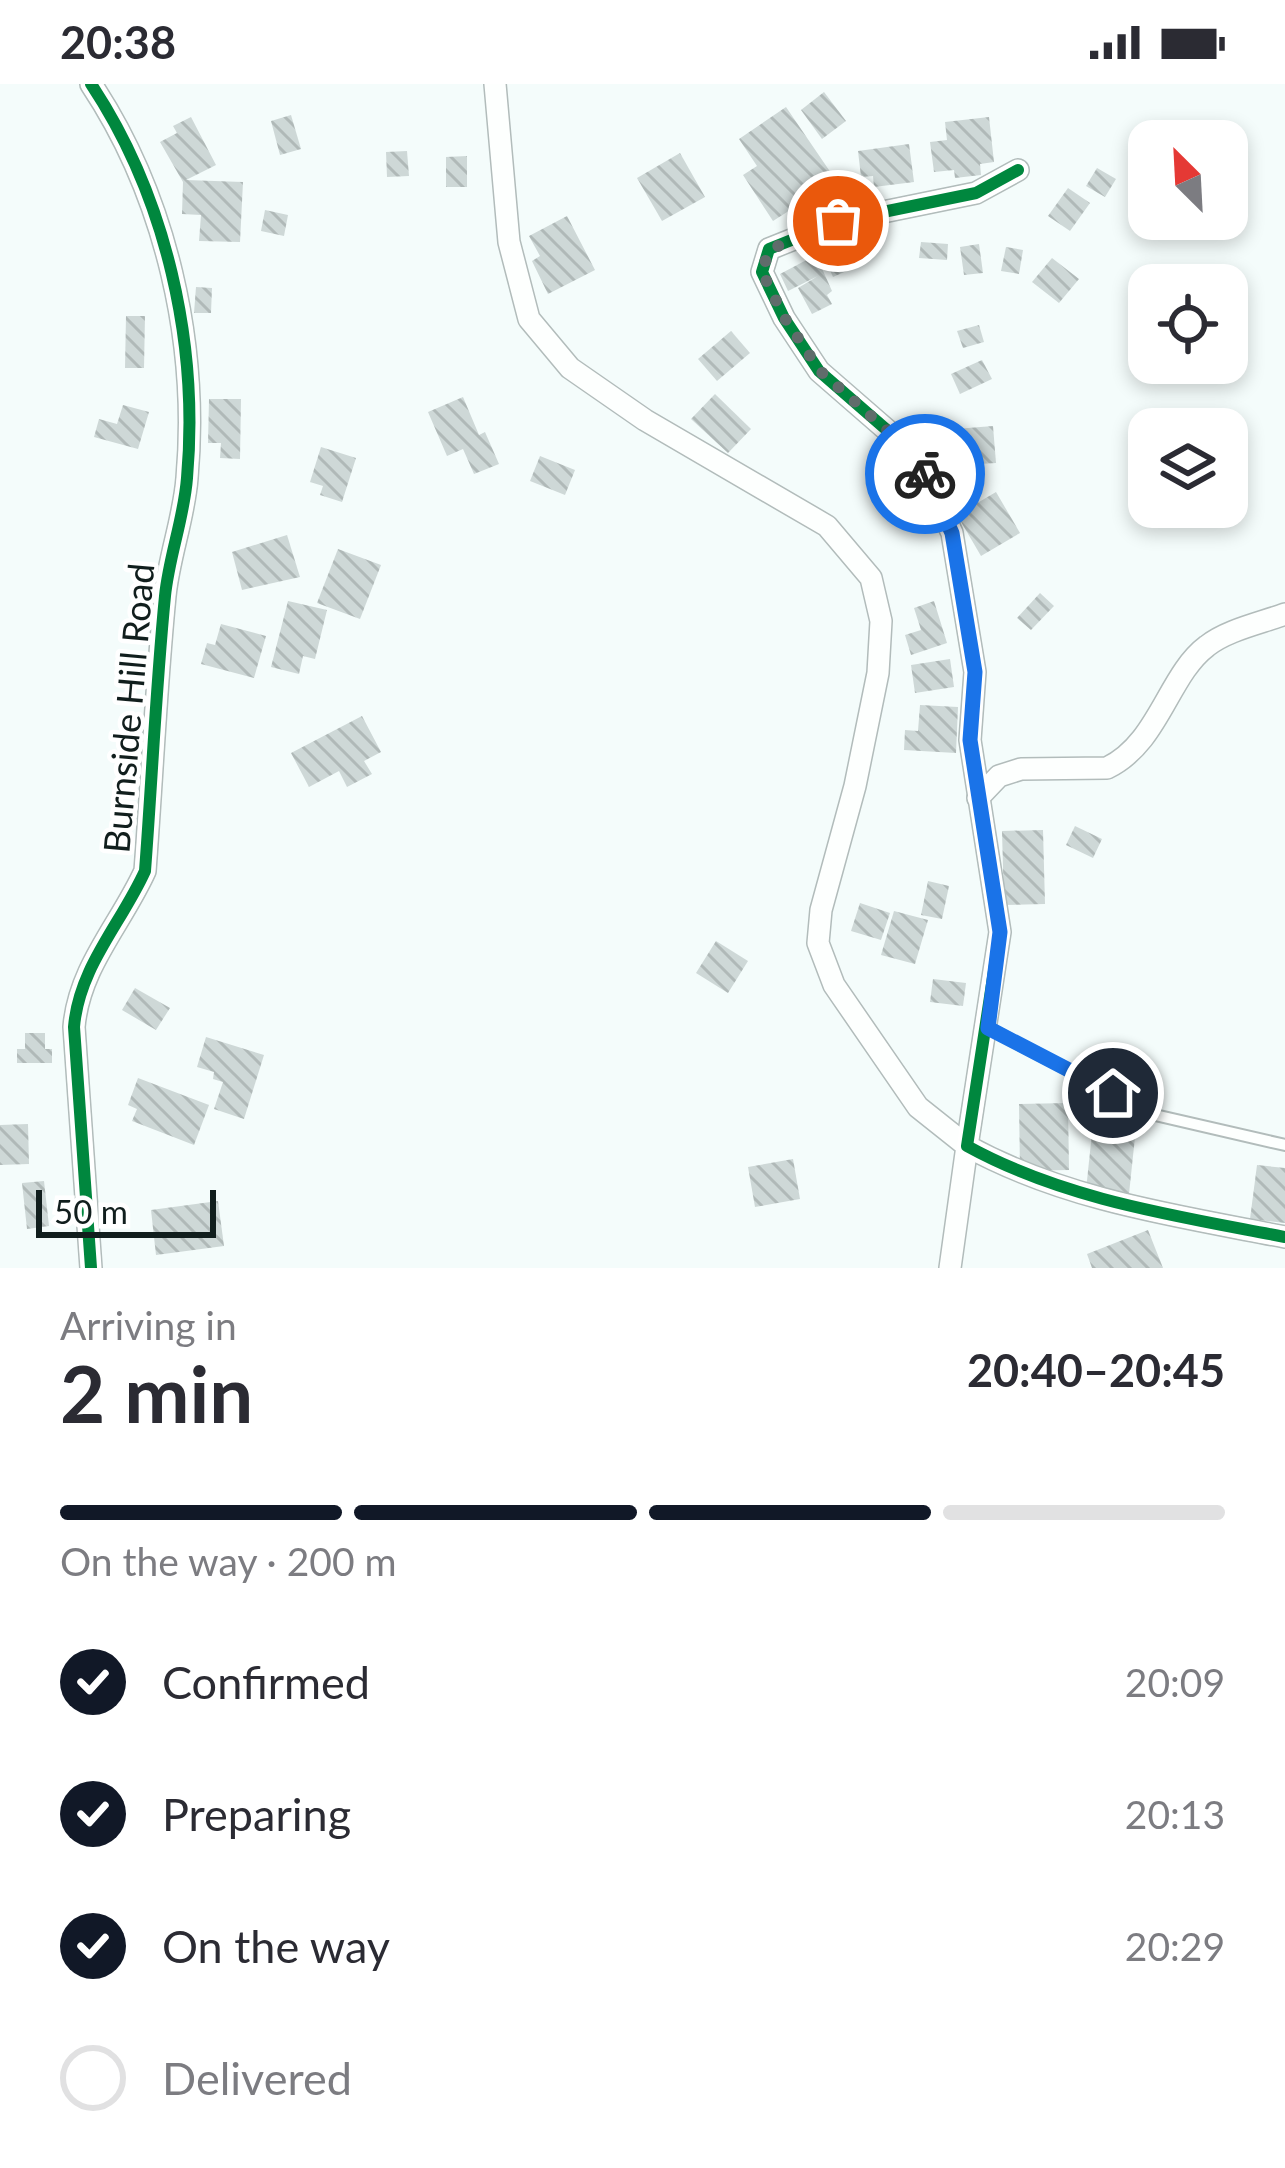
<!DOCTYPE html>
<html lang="en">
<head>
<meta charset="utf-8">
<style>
	body { margin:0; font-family:Lato,sans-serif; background:#f7f7f7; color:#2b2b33; height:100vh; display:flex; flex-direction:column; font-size:45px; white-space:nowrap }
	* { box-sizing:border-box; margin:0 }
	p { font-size:39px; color:#7c7c81 }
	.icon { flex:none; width:66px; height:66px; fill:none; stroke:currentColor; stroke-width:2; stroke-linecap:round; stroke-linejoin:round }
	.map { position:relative; height:1184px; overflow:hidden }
	.panel { display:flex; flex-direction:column; background:#fff; flex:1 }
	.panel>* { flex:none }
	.needle { width:78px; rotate:336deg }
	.tools { position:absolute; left:1128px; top:36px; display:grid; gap:24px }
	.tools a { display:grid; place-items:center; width:120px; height:120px; border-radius:24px; background:#fff; box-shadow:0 6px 18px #0003; font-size:60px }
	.scale { position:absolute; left:36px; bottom:30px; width:180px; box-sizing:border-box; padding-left:12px; border:6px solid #111e1d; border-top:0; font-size:33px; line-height:42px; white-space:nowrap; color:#111e1d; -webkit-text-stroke:9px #fff; paint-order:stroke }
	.pin { position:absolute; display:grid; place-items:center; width:102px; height:102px; color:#fff; margin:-51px; border:6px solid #fff; border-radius:50%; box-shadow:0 3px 12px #0007 }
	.courier { position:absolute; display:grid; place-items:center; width:120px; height:120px; margin:-60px; border:9px solid #1a73e8; border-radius:50%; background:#fff; color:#222; box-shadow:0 3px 15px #0007 }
	.head em { font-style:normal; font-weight:700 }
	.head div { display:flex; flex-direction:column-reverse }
	.head { display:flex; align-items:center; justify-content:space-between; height:204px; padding:0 60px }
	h1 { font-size:78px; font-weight:700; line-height:90px }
	.bar { display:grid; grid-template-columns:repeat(4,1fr); gap:18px 12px; align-content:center; height:144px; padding:0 60px }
	.bar i { height:15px; border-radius:9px; background:#e1e1e2 }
	.bar .current { background:#111827 }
	.bar p { grid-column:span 4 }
	ol { padding:0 60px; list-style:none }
	li { display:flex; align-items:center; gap:36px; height:132px }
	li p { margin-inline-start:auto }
	li .icon { padding:12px; border-radius:50%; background:#111827; color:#fff; stroke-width:4 }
	li:last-child { color:#7c7c81 }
	li i { width:66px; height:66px; border:6px solid #e1e1e2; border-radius:50% }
	.status { display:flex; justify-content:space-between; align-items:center; height:84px; padding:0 60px; background:#fff; direction:ltr }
	.status svg { height:33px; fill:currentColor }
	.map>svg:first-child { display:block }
	.building { fill:url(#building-back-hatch) }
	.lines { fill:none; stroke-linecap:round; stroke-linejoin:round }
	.lane-casing { stroke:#b2bcbb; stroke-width:14 }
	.street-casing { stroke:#b2bcbb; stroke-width:24 }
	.lane { stroke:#fdfffe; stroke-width:10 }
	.street { stroke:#fdfffe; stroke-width:21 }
	.cycleway-casing { stroke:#fff; stroke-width:20 }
	.cycleway { stroke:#00873e; stroke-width:12 }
	.done { stroke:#606c6b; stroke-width:12; stroke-dasharray:0 21.6 }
	.route { stroke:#1a73e8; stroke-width:15 }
	.labels { text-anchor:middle; stroke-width:9; stroke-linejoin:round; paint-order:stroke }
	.street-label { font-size:36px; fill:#111e1d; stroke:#fff }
</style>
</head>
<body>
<div class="status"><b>20:38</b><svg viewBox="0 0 49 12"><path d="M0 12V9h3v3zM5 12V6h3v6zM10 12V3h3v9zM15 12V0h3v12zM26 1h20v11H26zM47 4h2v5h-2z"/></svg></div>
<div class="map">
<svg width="1285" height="1184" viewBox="0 0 1285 1184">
	<defs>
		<pattern id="building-back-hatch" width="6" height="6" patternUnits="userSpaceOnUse" patternTransform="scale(3)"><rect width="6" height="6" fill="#ced8d7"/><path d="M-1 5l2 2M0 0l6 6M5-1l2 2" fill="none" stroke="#b0b9b8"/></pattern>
	</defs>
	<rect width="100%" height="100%" fill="#f4fcfb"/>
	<!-- building -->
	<g class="building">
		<path d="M824 8 846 37 822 55 801 26Z"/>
		<path d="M786 23 831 89 805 107 809 114 773 137 743 91 757 82 739 55Z"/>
		<path d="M291 31 301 65 280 71 271 37Z"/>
		<path d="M191 33 216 81 186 96 243 98 240 158 199 157 201 131 182 130 183 98 160 58 177 49 173 42Z"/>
		<path d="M989 33 994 78 980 80 981 91 955 94 954 86 934 88 930 58 947 56 945 38Z"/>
		<path d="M909 60 914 98 874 103 873 92 861 93 858 67Z"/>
		<path d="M407 67 409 92 387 93 386 68Z"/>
		<path d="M680 69 705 113 662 137 637 94Z"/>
		<path d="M467 72V103H446V73Z"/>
		<path d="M1097 84 1116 95 1105 113 1086 102Z"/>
		<path d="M1068 104 1090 119 1070 147 1048 132Z"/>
		<path d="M265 126 288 131 284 152 261 147Z"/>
		<path d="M567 132 595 186 548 210 532 177 540 172 529 152Z"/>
		<path d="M921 158 948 160 947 176 919 174Z"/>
		<path d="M979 160 983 189 964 191 960 163Z"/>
		<path d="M851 161 860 181 833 193 824 173Z"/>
		<path d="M1006 163 1023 166 1019 190 1001 187Z"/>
		<path d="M816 171 832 207 827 211 832 220 812 230 798 204 818 192 788 207 780 190Z"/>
		<path d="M1052 174 1079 195 1059 219 1032 198Z"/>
		<path d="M196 203 212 204 211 229H194Z"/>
		<path d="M126 232H145L144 284H125Z"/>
		<path d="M979 241 984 258 963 264 957 247Z"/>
		<path d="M731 247 750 269 717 297 698 275Z"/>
		<path d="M982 276 992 295 960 310 951 290Z"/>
		<path d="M715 310 751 345 728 369 691 335Z"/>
		<path d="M463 313 479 351 485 348 499 380 474 390 463 365 447 372 428 328Z"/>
		<path d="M209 315H241L240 375 220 374 221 359H208Z"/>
		<path d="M123 321 149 328 138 365 94 353 99 335 117 340Z"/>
		<path d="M993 342 996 379 945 382 943 346Z"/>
		<path d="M321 363 356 374 342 418 320 411 323 402 310 398Z"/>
		<path d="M540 372 575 386 565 411 530 397Z"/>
		<path d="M996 408 1020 449 981 472 957 431Z"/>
		<path d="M287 451 300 493 242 506 232 468Z"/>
		<path d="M338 465 381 481 360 535 317 519Z"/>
		<path d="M1040 509 1054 522 1031 546 1017 534Z"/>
		<path d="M288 517 327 526 315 575 303 572 299 590 271 583Z"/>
		<path d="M934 517 947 559 911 571 905 551 921 546 914 524Z"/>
		<path d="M221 540 266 552 254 594 201 580 207 559 215 561Z"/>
		<path d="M950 575 954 603 915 609 911 581Z"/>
		<path d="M920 621 958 623 956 669 904 666 905 646 918 647Z"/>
		<path d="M362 632 381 668 364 677 372 690 347 703 339 687 309 703 291 669Z"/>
		<path d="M1075 742 1102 755 1093 774 1066 761Z"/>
		<path d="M1043 746 1045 820 1004 821 1002 747Z"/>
		<path d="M928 797 949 802 942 835 921 831Z"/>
		<path d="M860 819 890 829 881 856 851 847Z"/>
		<path d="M894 827 928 836 915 880 881 871Z"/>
		<path d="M716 857 748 877 728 909 696 889Z"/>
		<path d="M933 895 966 899 963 922 930 918Z"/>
		<path d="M135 904 170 924 156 946 122 926Z"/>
		<path d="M25 949H45V965H52V979H17V965H25Z"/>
		<path d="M206 953 264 971 244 1035 214 1025 223 998 213 995 214 988 197 983Z"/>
		<path d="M138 994 209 1021 194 1061 132 1037 137 1025 128 1021Z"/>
		<path d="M1068 1019 1069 1086 1020 1087 1019 1020Z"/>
		<path d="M28 1040 29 1080 0 1081V1041Z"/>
		<path d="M1092 1049 1135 1053 1129 1110 1086 1106Z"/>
		<path d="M793 1075 800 1115 755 1123 748 1083Z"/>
		<path d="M1257 1081 1285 1084V1139L1250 1135Z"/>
		<path d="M44 1097 49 1142 27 1145 22 1099Z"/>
		<path d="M218 1117 224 1162 156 1171 151 1126Z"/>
		<path d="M1148 1146 1163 1184H1092L1087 1170Z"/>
	</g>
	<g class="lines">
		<!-- lane casing -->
		<g class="lane-casing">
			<path id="lane" d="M988 944 1155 1031 1285 1061"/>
		</g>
		<!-- street casing -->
		<g class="street-casing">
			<g id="street">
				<path d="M91 0C166 113 199 259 187 394 184 434 169 472 165 512 156 603 152 695 145 787 121 840 79 883 74 943L91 1184"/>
				<path d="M495 0 509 158 529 235 570 284 645 336 827 442 871 494 881 537 878 589 855 702 821 826 818 859 834 901 918 1023 967 1062 950 1184"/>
				<path d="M1018 86 976 109 839 137 769 165 762 188 784 234 819 287 888 347 927 393 952 449 975 588 970 656 1000 848 967 1062C1065 1116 1177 1132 1285 1153"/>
				<path d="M978 714 999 692 1021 685 1107 684C1159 659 1168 591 1207 562 1227 546 1261 539 1285 530"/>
			</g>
		</g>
		<!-- lane -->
		<use href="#lane" class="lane"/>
		<!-- street -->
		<use href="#street" class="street"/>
		<!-- cycleway casing -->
		<g class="cycleway-casing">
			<g id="cycleway">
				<path d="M91 0C166 113 199 259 187 394 184 434 169 472 165 512 156 603 152 695 145 787 121 840 79 883 74 943L91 1184"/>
				<path d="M1018 86 976 109 839 137 769 165 762 188 784 234 819 287 888 347 927 393 952 449 975 588 970 656 1000 848 967 1062C1065 1116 1177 1132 1285 1153"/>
			</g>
		</g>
		<!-- cycleway -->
		<use href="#cycleway" class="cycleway"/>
	</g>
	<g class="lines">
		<!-- done -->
		<path class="done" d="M838 137 769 166 762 188 784 233 820 287 888 347 925 390"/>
		<!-- route -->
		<path class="route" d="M925 390 952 449 975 588 970 656 1000 848 988 944 1113 1009"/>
	</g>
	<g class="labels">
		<!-- street labels -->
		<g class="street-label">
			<text transform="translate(129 624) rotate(-85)" y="13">Burnside Hill Road</text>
		</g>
	</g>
</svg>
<div class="tools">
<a><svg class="needle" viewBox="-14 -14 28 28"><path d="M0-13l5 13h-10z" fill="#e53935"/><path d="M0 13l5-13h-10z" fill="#7c7c81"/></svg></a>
<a><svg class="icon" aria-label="locate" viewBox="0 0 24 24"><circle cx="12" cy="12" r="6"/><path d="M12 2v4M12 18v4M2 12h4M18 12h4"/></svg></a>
<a><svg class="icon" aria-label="layers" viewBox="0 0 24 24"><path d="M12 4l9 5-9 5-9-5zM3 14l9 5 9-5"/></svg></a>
</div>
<div class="scale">50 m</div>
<div class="pin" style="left:838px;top:137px;background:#ea580c"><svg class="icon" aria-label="bag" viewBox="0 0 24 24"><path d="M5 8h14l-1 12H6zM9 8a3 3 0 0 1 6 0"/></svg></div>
<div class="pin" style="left:1113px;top:1009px;background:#1f2937"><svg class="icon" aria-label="home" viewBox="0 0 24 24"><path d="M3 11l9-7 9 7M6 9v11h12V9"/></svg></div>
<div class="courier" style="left:925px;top:390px"><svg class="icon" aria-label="bike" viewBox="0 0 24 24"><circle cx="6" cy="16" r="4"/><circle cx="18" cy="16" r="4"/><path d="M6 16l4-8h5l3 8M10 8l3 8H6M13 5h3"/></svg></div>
</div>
<section class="panel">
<div class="head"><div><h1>2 min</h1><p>Arriving in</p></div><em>20:40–20:45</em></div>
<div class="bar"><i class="current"></i><i class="current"></i><i class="current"></i><i></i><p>On the way · 200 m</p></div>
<ol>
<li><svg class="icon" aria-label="check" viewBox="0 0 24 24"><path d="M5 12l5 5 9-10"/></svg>Confirmed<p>20:09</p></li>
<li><svg class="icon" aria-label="check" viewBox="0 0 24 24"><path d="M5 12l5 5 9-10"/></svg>Preparing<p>20:13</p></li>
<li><svg class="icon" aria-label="check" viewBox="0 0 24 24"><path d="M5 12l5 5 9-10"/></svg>On the way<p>20:29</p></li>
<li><i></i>Delivered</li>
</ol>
</section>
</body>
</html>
